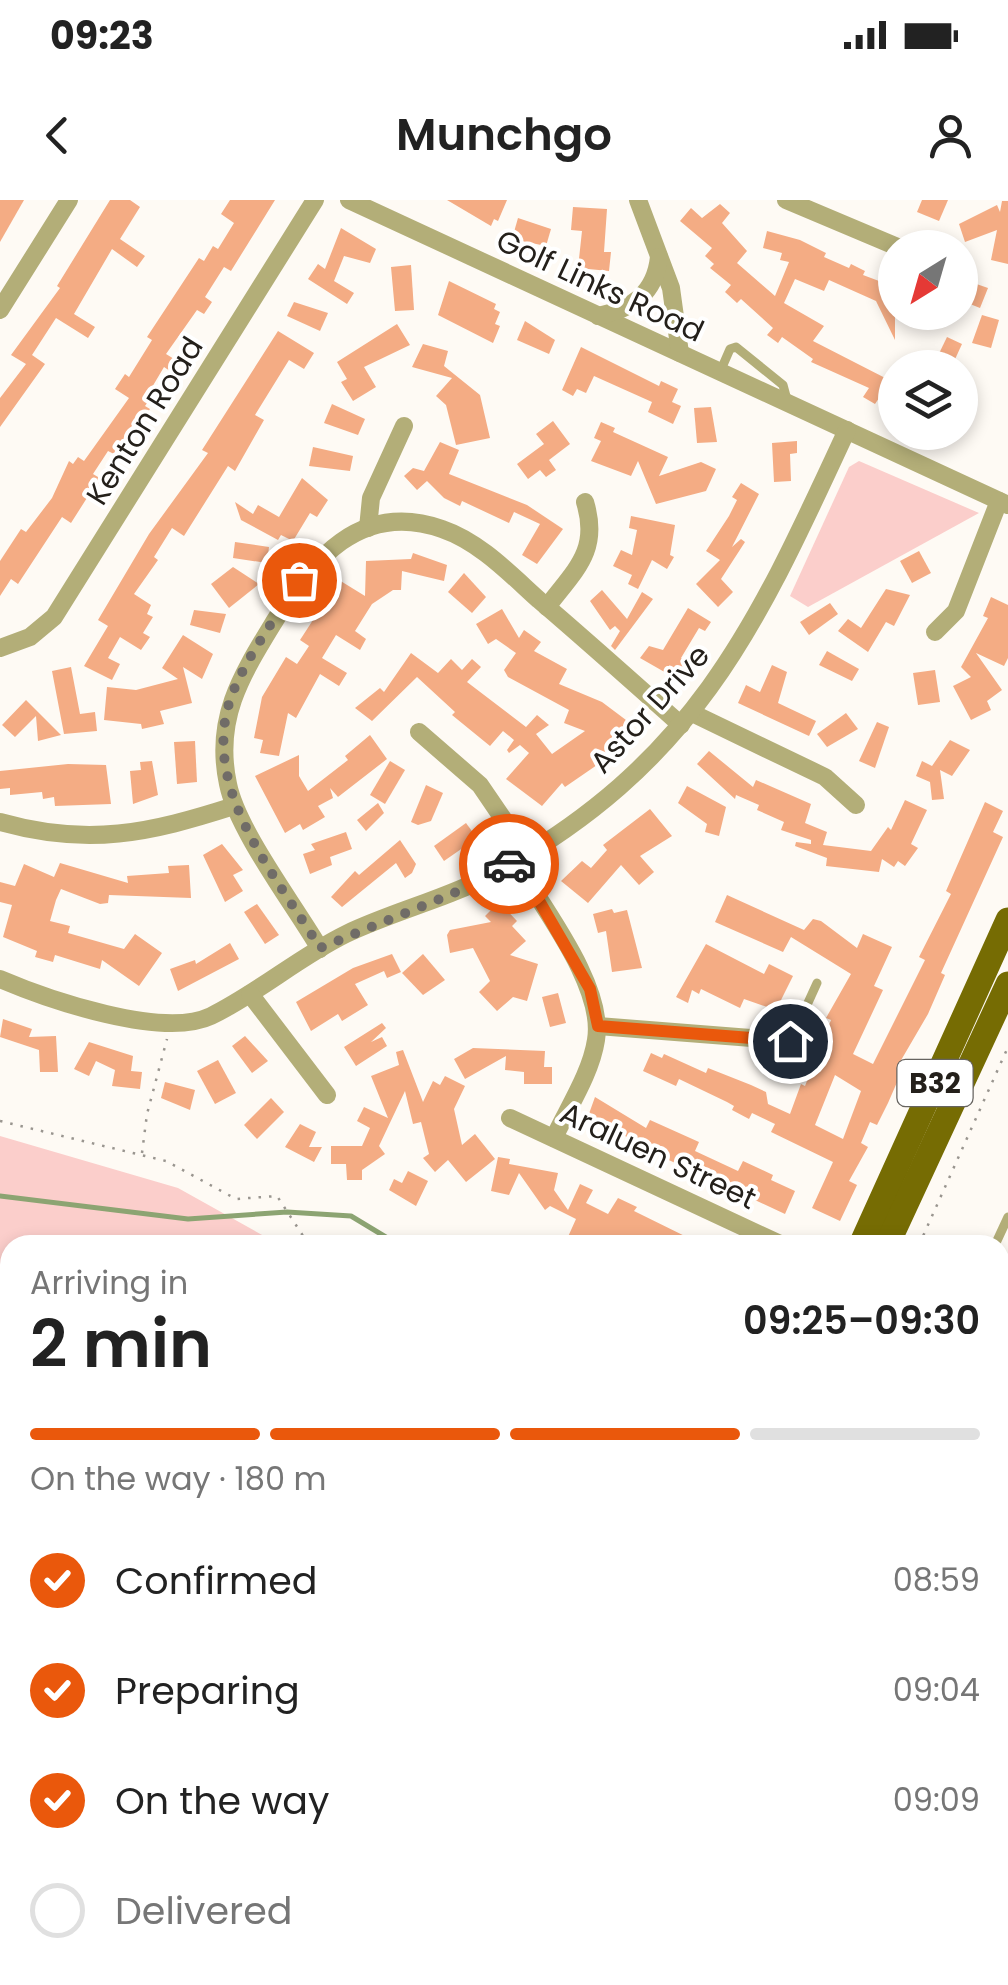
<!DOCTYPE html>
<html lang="en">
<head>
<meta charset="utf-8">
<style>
	body { margin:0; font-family:Poppins,sans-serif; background:#f2f2f2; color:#222; height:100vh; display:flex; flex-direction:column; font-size:38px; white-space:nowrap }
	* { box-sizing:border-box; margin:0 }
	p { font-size:32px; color:#767676 }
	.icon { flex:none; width:55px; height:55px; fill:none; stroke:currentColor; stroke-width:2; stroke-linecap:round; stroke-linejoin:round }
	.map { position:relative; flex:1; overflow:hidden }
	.sheet { position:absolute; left:0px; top:1035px; width:1010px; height:750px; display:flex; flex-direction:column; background:#fff; border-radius:30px 30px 0 0; box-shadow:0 5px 15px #0003 }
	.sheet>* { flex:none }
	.needle { width:65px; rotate:217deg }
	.tools { position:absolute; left:878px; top:30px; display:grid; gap:20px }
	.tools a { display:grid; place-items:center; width:100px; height:100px; border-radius:50%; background:#fff; box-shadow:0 5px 15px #0003; font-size:50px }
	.pin { position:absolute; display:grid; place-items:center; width:85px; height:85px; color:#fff; margin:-42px; border:5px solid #fff; border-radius:50%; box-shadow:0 2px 10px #0007 }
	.courier { position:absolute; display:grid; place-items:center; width:100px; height:100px; margin:-50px; border:8px solid #ea580c; border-radius:50%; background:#fff; color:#222; box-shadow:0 2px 12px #0007 }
	.summary em { font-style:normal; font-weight:600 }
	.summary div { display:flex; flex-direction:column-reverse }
	.summary { display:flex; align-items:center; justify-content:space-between; height:170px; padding:0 30px }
	h1 { font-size:65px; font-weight:600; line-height:75px }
	.bar { display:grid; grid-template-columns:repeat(4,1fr); gap:15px 10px; align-content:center; height:120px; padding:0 30px }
	.bar i { height:12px; border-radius:8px; background:#e0e0e0 }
	.bar .selected { background:#ea580c }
	.bar p { grid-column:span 4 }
	ol { padding:0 30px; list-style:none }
	li { display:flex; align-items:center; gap:30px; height:110px }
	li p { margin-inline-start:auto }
	li .icon { padding:10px; border-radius:50%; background:#ea580c; color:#fff; stroke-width:4 }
	li:last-child { color:#767676 }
	li i { width:55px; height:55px; border:5px solid #e0e0e0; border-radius:50% }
	.status { display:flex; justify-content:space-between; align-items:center; height:70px; padding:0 50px; background:#fff; direction:ltr }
	.status svg { height:28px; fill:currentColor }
	header { display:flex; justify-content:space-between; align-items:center; height:130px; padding:0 30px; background:#fff; font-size:45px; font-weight:600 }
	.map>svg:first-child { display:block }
	.green { fill:#fbcecb }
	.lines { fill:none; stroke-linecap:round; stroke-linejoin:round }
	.stream { stroke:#8ca472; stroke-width:5 }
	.building { fill:#f4ac84; fill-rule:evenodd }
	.path { stroke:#99958f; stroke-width:2.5; stroke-dasharray:2.5 8; stroke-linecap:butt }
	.lane { stroke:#b3ae78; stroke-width:9 }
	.street { stroke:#b3ae78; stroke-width:18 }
	.primary { stroke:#766c03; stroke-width:25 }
	.done { stroke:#706c67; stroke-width:10; stroke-dasharray:0 18 }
	.route { stroke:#ea580c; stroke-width:12 }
	.labels { text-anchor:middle; stroke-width:8; stroke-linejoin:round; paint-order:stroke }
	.shield { fill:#fff; stroke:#66635f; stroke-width:2.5 }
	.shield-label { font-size:28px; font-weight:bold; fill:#24201b }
	.street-label { font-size:30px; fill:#24201b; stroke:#fff }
</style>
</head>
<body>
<div class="status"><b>09:23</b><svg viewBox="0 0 49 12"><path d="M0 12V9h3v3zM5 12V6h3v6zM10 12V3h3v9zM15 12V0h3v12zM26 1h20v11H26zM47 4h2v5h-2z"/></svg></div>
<header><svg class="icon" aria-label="back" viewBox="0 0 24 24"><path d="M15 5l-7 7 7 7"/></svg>Munchgo<svg class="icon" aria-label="person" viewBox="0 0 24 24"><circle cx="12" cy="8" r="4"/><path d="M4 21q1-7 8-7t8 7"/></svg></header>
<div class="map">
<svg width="1008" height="1785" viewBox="0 0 1008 1785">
	<rect width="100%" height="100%" fill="#fefaf4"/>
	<!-- green -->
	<g class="green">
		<path d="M859 261 979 313 808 407 790 396 849 267Z"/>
		<path d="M0 936 178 988 280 1045H10V1123L0 1124Z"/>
	</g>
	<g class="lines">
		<!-- stream -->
		<g class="stream">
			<path d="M0 996 188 1019 287 1012 351 1016 399 1045"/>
			<path d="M1000 1600 1008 1605"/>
		</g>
	</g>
	<!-- building -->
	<g class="building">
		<path d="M0 0H24L0 42Z"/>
		<path d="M110 0H130L140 7 120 39 145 56 137 67 112 49 74 114 95 127 88 138 56 118 32 155 45 164 0 227V198L26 164 11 155 60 88 57 86Z"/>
		<path d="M230 0H275L231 71 224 67 205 97 212 102 204 114 197 110 166 154 179 162 173 173 164 167 148 194 152 196 145 206 150 209 144 218 139 215 114 254 108 251 93 274 103 280 95 292 92 290 71 323 62 317 18 384 11 379 0 396V361L21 329 26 332 52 298 69 261 73 264 78 257 84 261 129 198 115 189 125 174 129 177 152 140 147 137 199 58 204 61 213 46 218 49 234 23 221 14Z"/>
		<path d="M447 0H507L498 21 494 19 491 26Z"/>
		<path d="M922 0H948L939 21 917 12Z"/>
		<path d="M1002 1H1008V64L991 60 997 30 965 42 959 24 997 5 1000 12Z"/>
		<path d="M720 4 730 13 722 23 747 51 737 63 775 96 789 62 780 60 782 53 763 48 767 31 800 40 826 53 824 57 849 68 851 64 865 71 863 75 895 87V140L876 101 829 80 824 91 795 79 784 103 824 126 813 141 895 183V214L879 198 875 204 863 197 869 188 811 162 813 159 782 137 778 143 767 135 773 128 741 99 737 103 725 92 731 85 710 68 714 64 705 56 712 48 680 21 691 8 702 18Z"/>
		<path d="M573 7 607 9 604 52H611L609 71 578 68 582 31 571 30Z"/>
		<path d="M518 18 551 29 546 46 512 39Z"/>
		<path d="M341 28 376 49 370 63 344 56 334 81 354 93 347 104 308 79 318 64 325 69Z"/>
		<path d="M411 65 414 110 395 111 391 67Z"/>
		<path d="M965 80 988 88 980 108 960 100Z"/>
		<path d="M449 81 496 104 494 109 500 112 495 124 500 126 493 143 438 115Z"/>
		<path d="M294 102 328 113 320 131 287 116Z"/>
		<path d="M982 115 999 120 991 148 972 143Z"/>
		<path d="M525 121 555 140 549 154 517 140Z"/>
		<path d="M397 124 410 145 364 167 376 187 353 201 341 182 347 179 337 162Z"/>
		<path d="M278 131 314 153 304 169 289 160 255 215 264 220 235 271 228 266 184 336 172 328 154 357 158 360 134 394 151 405 147 414 153 417 143 433 150 437 141 450 120 437 108 458 120 464 112 480 84 466 108 426 98 420 149 334 208 253 202 250Z"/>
		<path d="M947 137 962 144 951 168H932Z"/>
		<path d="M423 144 448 151 444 166 480 195 490 238 456 245 446 205 436 196 452 178 412 167Z"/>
		<path d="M581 147 659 186 661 181 678 189 672 202 681 206 673 224 648 212 652 202 594 176 586 193 577 189 573 196 562 190Z"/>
		<path d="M332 204 365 219 358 235 324 223Z"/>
		<path d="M711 207 717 242 697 243 694 208Z"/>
		<path d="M553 221 570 244 549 260 556 270 546 277 540 270 528 279 517 264 544 244 536 234Z"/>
		<path d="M601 222 615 228 613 232 668 257 659 276 701 262 716 269 706 291 656 304 638 261 631 276 591 261 601 241 594 238Z"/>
		<path d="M797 241V253L790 254 791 281 774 282 772 243Z"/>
		<path d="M440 242 459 250 449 274 527 305 563 329 537 364 522 355 540 324 514 312 509 323 462 301 460 306 444 298 427 281 417 290 404 276 413 268 424 271Z"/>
		<path d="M313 247 353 256 350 271 309 266Z"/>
		<path d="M302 278 328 300 317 317 310 313 293 341 281 335 278 340 241 320 235 302 253 314 258 305 279 317Z"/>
		<path d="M741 283 759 294 732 347 741 339 745 342 721 379 733 392 718 407 696 384 720 360 706 351 729 316 737 300 732 297Z"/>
		<path d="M631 316 675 325 670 355 674 357 667 369 652 360 638 389 628 384 632 375 613 366 621 350 632 355 637 330 629 328Z"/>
		<path d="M235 342 269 347 267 363 233 358Z"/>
		<path d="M919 351 931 373 912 383 900 361Z"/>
		<path d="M413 353 447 365 444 381 402 371 401 390H393L372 404 355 431 366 439 360 450 336 435 322 458 347 473 339 486 320 474 296 518 288 513 279 556 260 553 263 540 254 538 262 497 286 457 297 464 309 446 300 440 339 380 365 396 366 361 411 359Z"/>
		<path d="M233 367 259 384 229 408 211 384Z"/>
		<path d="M464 373 486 397 472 413 448 392Z"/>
		<path d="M886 389 910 395 894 426 886 422 868 452 838 431 848 419 861 428Z"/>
		<path d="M602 390 627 419 642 392 653 399 615 450 611 446 620 431 615 426 610 430 590 401Z"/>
		<path d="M991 397 1008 405V458L1004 466 976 453 1002 490 987 501 991 510 971 520 953 486 971 477 961 467 988 418 983 416Z"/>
		<path d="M830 403 838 414 809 435 800 422Z"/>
		<path d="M688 408 711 422 705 431 699 428 681 458 687 462 675 478 640 458 649 446 663 450Z"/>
		<path d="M502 409 519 438 524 430 541 442 534 451 567 469 559 484 602 502 630 523 603 570 597 565 565 587 562 583 542 606 506 579 529 553 520 545 509 553 507 550 514 540 503 531 490 546 452 515 455 512 417 477 372 521 355 508 380 488 384 492 411 453 438 473 451 459 462 470 472 459 481 467 467 482 526 527 537 515 549 525 536 534 552 554 585 531 564 523 569 510 508 477 504 470 516 453 496 439 488 444 476 424Z"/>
		<path d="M194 410 226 414 220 433 190 425Z"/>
		<path d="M183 435 213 454 202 479 183 467 192 503 160 511 164 524 142 529 141 524 104 520 107 487 136 490 178 479 162 468Z"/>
		<path d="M827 451 859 469 852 481 819 465Z"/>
		<path d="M772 465 787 472 778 503 816 521 809 536 738 503 746 485 760 492Z"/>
		<path d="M71 467 80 514 95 512 97 531 64 534 52 471Z"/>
		<path d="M935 470 940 502 918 505 913 473Z"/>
		<path d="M26 500 61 535 38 541 36 516 15 537 2 525Z"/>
		<path d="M846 513 858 529 827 547 817 534Z"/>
		<path d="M877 522 889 527 875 568 859 561Z"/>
		<path d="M370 535 387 559 338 597 330 588 333 598 318 606 325 617 303 630 300 624 285 633 255 576 299 555V576L308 591 348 560 345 556Z"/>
		<path d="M950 540 970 550 952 576 940 570 944 599 932 600 930 582 916 576 922 561 932 566Z"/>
		<path d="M195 541 197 582 177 584 174 542Z"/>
		<path d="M709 551 753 587 756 580 811 604 805 623 827 632 823 645 871 651 888 627 891 630 905 600 927 610 911 644 918 648 905 666 898 661 894 667 882 659 879 672 826 666 827 658 795 646 796 642 811 644V640L781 630 784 622 757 610 759 605 736 595 735 599 697 564Z"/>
		<path d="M152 561 158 595 133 604 130 571 141 570 140 562Z"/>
		<path d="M390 561 405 570 385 604 370 595Z"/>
		<path d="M68 564 106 565 111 604 55 606 54 597 43 599 42 592 10 595V588L0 589V571Z"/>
		<path d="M426 585 443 593 431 621 418 625 411 622Z"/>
		<path d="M687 586 726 607 719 636 705 632 707 624 678 603Z"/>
		<path d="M985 602 1003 611 993 632 1003 637 941 773 945 775 928 814 900 862 905 864 888 903 877 925 870 922 861 943 868 947 849 981 857 985 840 1021 812 1008 833 962 771 932 775 924 752 913 749 919 732 910 734 906 727 902 679 879 676 886 643 871 651 853 662 858 664 854 706 873 708 868 751 885 766 892 768 904 790 914 801 884 805 886 831 820 826 818 851 774 791 737 783 752 715 722 727 695 804 730 813 719 821 721 857 748 863 734 892 747 874 786 883 790 853 854 873 864 925 760 919 757 951 694 946 691ZM835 875 861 891 843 939 815 925Z"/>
		<path d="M378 603 384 613 366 631 357 620Z"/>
		<path d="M650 609 672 636 640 656 654 672 639 685 621 665 588 703 561 681 582 661 591 668 607 650 603 645Z"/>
		<path d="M466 623 477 638 444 661 434 646Z"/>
		<path d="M346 632 352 649 330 657 332 665 310 674 303 654 315 650 311 644Z"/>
		<path d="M400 640 416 664 412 673 405 678 396 663 342 707 331 697 355 671 359 675Z"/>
		<path d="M222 644 243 670 233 675 243 691 225 702 203 655Z"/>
		<path d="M60 663 128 683 127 676 169 673 168 666 189 665 191 698 109 695 108 703 100 704 61 689 56 700 50 721 70 726 68 733 124 749 135 734 162 753 139 786 102 760 100 769 55 755 53 762 35 757 37 751 3 737 12 705 0 702V682L15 686 24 664 54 677Z"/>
		<path d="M499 702 517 721 512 726 526 741 510 755 538 764 527 801 513 797 497 811 479 792 490 781 473 748 450 753 447 735 450 730 491 722 485 716Z"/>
		<path d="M257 704 279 735 265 744 244 712Z"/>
		<path d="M612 709 614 713 627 710 642 768 612 772 606 731 598 733 593 714Z"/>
		<path d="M230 743 239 759 178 791 170 769 195 760 196 764Z"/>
		<path d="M706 744 764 774 769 764 793 776 776 810 744 799 740 808 701 789 699 794 692 790 688 803 676 797Z"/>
		<path d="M392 754 401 772 387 778 384 771 355 784 368 805 342 821 338 814 311 831 296 802 353 768Z"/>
		<path d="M423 754 445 780 423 795 402 773Z"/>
		<path d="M558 793 566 823 550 827 542 797Z"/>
		<path d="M3 819 32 829 29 837 56 836 58 872H40L39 850 0 837Z"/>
		<path d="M382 823 386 828 371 842 382 837 387 846 356 866 344 847Z"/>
		<path d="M245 836 268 861 252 873 232 846Z"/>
		<path d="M89 842 133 856 131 871 142 872 140 889 112 886 115 870 96 861 89 876 74 869Z"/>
		<path d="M473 848 545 851 544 867H552V884H524V872L505 870 506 856 465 879 454 859Z"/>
		<path d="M403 850 423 902 433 881 440 885 445 876 465 886 454 909 462 945 475 934 495 959 466 982 448 960 435 972 423 958 429 954 421 922 413 924 405 891 379 946 385 954 362 970V980H347L346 964H331V946H362L370 928 357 921 364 907 388 918 371 876 399 865 396 852Z"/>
		<path d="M218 860 236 893 215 904 197 871Z"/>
		<path d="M165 882 195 890 190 910 161 898Z"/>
		<path d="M595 897 646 928 650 920 699 942 695 951 738 971 743 961 773 975 771 980 795 991 785 1014 658 955 599 921 597 927 586 922Z"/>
		<path d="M271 898 284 912 257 939 244 925Z"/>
		<path d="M300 924 316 932 309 947H322L314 962 285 947Z"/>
		<path d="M498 957 510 959 509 964 558 973 554 990 568 1010 580 984 593 990 586 1003 608 1014 618 998 637 1007 634 1011 703 1045 656 1041 654 1045H579L567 1039 576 1019 550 1006 545 1010 519 973 509 995 491 991Z"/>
		<path d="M408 971 428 981 416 1006 389 990 394 979 402 983Z"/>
	</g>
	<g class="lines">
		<!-- path -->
		<g class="path">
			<path d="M0 921 166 961 236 999 277 996 309 1045"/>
			<path d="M142 953 147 914 167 839"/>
			<path d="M919 1045 1008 847"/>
		</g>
		<!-- lane -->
		<g class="lane">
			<path d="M720 172 730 149 736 147 783 185 787 200"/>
			<path d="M776 873 817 783"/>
			<path d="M995 1045 1008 1017"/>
		</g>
		<!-- street -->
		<g class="street">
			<path d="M349 0 1008 305"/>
			<path d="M638 0 671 88 680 153"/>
			<path d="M786 0 900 48"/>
			<path d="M0 110 69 0"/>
			<path d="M598 116C632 109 655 94 659 57"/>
			<path d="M368 328 371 298 404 226"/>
			<path d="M547 407C575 370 600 351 585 302"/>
			<path d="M935 432 956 411 999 301"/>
			<path d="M0 448 30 437 54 417 315 0"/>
			<path d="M692 513 825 577 856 605"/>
			<path d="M419 532 480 585 527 654"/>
			<path d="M0 622C88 647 150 633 234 606"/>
			<path d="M515 661C542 707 605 786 596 840 591 873 568 908 554 938"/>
			<path d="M320 749C295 706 237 630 228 584 214 519 241 476 274 422 311 361 360 300 442 329 480 342 510 374 539 400 587 441 634 483 681 525"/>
			<path d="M0 779C49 800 163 839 211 816 258 793 299 757 346 734 394 711 446 699 493 674 695 563 755 429 847 230"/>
			<path d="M250 794 327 895"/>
			<path d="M598 826 790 841"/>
			<path d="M510 918 782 1045"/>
			<path d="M1000 1113H1008"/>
			<path d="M0 1234H10"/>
			<path d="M1000 1518 1008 1529"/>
			<path d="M1000 1643 1008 1649"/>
			<path d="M595 1785 599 1775"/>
		</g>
		<!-- primary -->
		<g class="primary">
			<path d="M861 1045 1008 720"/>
			<path d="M887 1045 1008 784"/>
			<path d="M725 1785 726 1775"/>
			<path d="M752 1785V1775"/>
		</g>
	</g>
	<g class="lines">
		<!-- done -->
		<path class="done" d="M299 380C278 415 252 449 236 485 192 580 274 672 320 748L452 694 509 664"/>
		<!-- route -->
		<path class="route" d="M509 664 516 661 590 789 598 826 790 841"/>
	</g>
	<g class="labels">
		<!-- shield labels -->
		<rect class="shield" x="897.5" y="860" width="75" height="46" rx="8"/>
		<g class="shield-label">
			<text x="935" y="893">B32</text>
		</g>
		<!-- street labels -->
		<g class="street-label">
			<text transform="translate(600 86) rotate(25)" y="10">Golf Links Road</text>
			<text transform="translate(145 221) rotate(-58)" y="10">Kenton Road</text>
			<text transform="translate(650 509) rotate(-48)" y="10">Astor Drive</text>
			<text transform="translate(658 956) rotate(25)" y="10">Araluen Street</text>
		</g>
	</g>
</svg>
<div class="tools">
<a><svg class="needle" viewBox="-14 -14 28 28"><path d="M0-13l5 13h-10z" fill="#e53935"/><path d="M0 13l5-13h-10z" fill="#767676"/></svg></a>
<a><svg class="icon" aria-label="layers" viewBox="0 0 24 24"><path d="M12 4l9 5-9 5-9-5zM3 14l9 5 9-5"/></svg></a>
</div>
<div class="pin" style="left:299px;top:380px;background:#ea580c"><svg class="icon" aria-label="bag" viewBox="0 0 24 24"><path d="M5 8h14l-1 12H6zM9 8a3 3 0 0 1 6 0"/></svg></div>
<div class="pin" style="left:790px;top:841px;background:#1f2937"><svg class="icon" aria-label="home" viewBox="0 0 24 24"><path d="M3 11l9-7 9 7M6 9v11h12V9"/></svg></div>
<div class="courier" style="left:509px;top:664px"><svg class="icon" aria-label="car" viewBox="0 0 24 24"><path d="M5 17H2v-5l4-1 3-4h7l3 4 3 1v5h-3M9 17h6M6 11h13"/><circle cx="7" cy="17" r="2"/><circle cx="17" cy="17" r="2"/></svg></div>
<section class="sheet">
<div class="summary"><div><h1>2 min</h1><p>Arriving in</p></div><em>09:25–09:30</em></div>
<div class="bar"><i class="selected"></i><i class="selected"></i><i class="selected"></i><i></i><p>On the way · 180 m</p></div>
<ol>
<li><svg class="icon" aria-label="check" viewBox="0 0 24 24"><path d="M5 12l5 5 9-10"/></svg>Confirmed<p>08:59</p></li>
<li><svg class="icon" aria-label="check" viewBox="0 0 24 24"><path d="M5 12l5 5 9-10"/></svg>Preparing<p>09:04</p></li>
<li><svg class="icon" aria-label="check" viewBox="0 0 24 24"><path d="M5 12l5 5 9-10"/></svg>On the way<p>09:09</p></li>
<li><i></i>Delivered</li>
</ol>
</section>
</div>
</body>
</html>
